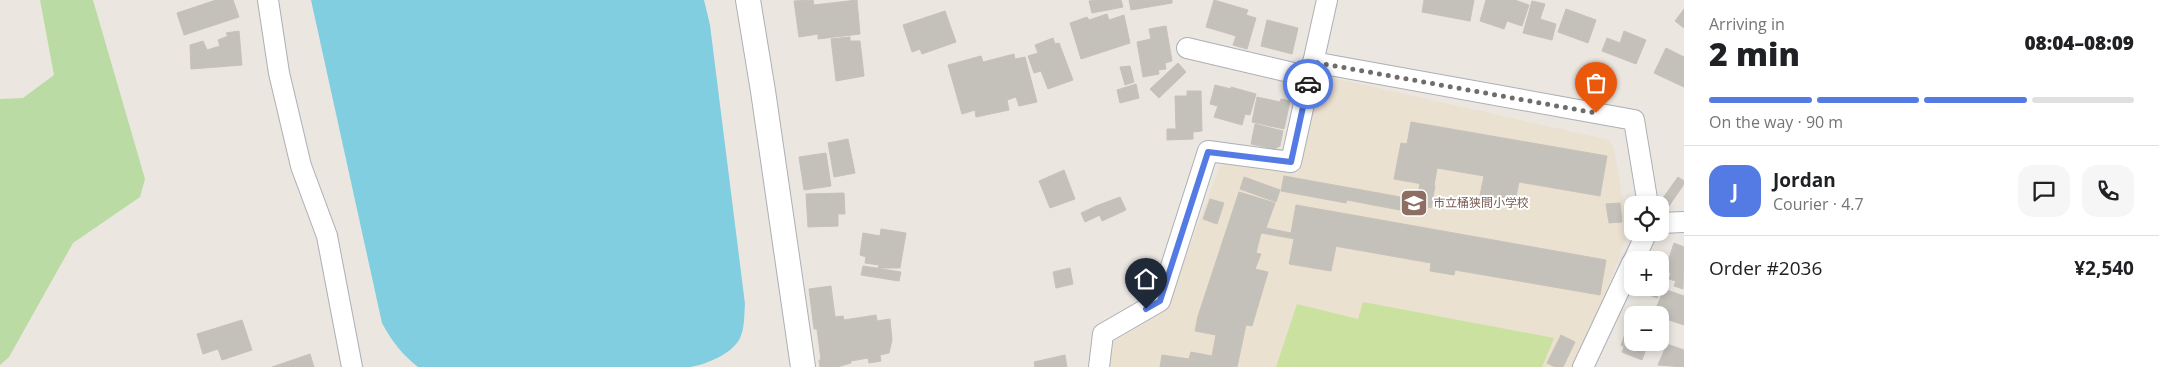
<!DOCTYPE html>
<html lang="en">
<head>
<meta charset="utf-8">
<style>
	body { margin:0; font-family:"Open Sans","Noto Sans JP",sans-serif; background:#f6f6f6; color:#202124; height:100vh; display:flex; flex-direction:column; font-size:19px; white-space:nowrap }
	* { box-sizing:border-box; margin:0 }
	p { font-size:16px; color:#757577 }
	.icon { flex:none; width:28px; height:28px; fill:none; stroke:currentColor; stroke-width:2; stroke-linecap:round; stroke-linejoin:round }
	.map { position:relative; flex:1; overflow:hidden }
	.sheet { display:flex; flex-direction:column; background:#fff; width:475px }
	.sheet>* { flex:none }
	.fabs { position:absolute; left:1624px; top:196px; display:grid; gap:10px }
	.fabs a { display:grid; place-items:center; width:45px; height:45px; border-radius:10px; background:#fff; box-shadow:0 2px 8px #0003; font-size:25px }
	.pin { position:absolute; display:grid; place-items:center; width:42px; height:42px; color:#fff; margin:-51px -21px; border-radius:50% 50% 50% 0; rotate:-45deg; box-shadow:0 0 5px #0007 }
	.pin .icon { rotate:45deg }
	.courier { position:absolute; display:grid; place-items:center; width:50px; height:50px; margin:-25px; border:4px solid #547ae4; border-radius:50%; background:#fff; color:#222; box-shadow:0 1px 6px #0007 }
	.summary em { font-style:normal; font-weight:800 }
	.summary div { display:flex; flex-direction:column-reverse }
	.summary { display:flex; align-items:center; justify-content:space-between; height:85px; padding:0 25px }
	h1 { font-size:32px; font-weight:800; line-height:38px }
	.bar { display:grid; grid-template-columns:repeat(4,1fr); gap:8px 5px; align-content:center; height:60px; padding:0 25px }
	.bar i { height:6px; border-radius:4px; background:#e0e0e0 }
	.bar .active { background:#547ae4 }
	.bar p { grid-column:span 4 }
	.line { display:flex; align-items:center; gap:12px; padding:0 25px; border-top:1px solid #e0e0e0 }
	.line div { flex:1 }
	.round { display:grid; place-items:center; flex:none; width:52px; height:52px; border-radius:15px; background:#f6f6f6 }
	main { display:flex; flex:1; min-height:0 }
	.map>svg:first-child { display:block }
	.education { fill:#ebe1d1 }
	.green { fill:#badba3 }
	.pitch { fill:#cae1a0 }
	.water { fill:#80cee0 }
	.building { fill:#c4c1bb; stroke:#c7c1b9 }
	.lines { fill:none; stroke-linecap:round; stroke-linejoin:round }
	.minor-casing { stroke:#acafb6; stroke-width:22 }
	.tertiary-casing { stroke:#acafb6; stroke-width:26 }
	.minor { stroke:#fff; stroke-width:20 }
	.tertiary { stroke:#fff; stroke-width:24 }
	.done { stroke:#6f6d6b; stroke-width:5; stroke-dasharray:0 9 }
	.route { stroke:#547ae4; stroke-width:6 }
	.labels { text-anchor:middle; stroke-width:4; stroke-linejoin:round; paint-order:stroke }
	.education-label { font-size:12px; fill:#785e54; stroke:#fff; text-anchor:start }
</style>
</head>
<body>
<main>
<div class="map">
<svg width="1684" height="367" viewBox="0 0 1684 367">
	<rect width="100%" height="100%" fill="#ebe6e0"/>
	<!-- education -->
	<path class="education" d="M1329 77 1609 140 1614 148 1628 232 1597 317 1573 367H1109L1113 342 1166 309 1220 166 1232 161 1298 174 1319 84Z"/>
	<!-- green -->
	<path class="green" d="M40 0H93L145 179 140 197 73 243 9 357 0 365V99L23 98 54 75Z"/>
	<!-- pitch -->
	<path class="pitch" d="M1363 302 1554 338 1542 367H1276L1297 304 1358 319Z"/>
	<!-- water -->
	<path class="water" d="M311 0H704L710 25 745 304C744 315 745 330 739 340 730 355 706 364 691 367H418C402 354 392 342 382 323Z"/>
	<!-- building -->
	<g class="building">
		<path d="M216 0H233L239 17 184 35 177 13Z"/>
		<path d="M813 0 814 5 857 0 860 34 818 39V34L799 37 794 1Z"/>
		<path d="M1096 0H1121L1123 7 1092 13 1089 1Z"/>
		<path d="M1129 0H1172V3L1131 10Z"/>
		<path d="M1214 0 1248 10 1246 15 1256 18 1247 49 1233 45 1236 36 1206 27Z"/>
		<path d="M1424 0H1474L1470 21 1422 12Z"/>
		<path d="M1486 0H1515L1529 5 1522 26 1507 21 1504 29 1480 21Z"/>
		<path d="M1532 1 1545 4 1540 19 1556 24 1552 40 1523 33Z"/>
		<path d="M1566 9 1596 20 1588 43 1558 32Z"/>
		<path d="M1684 9V28L1675 21Z"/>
		<path d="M945 11 956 42 922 54 920 49 912 52 903 25Z"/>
		<path d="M1107 14 1109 20 1124 15 1130 43 1081 59 1070 23 1087 17 1089 20Z"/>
		<path d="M1267 20 1298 28 1292 54 1261 46Z"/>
		<path d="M1166 26 1172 61 1165 63 1166 69 1158 70 1159 74 1143 77 1137 42 1151 39 1149 29Z"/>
		<path d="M239 31 242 65 191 69 190 45 203 41 207 50 220 46 218 40 228 36 226 33Z"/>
		<path d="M1624 31 1646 40 1636 64 1602 51 1607 38 1620 43Z"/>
		<path d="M850 37V41H860L864 76 836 81 831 39Z"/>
		<path d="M1053 38 1055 44 1059 43 1073 80 1048 89 1041 71 1034 73 1028 56 1038 53 1035 45Z"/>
		<path d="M1666 48 1684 57V87L1654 73Z"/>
		<path d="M1014 54 1015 59 1025 57 1037 102 1019 106 1016 97 1007 100 1009 110 976 117 975 110 962 114 948 65 981 56 983 62Z"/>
		<path d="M1178 63 1186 72 1159 98 1150 89Z"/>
		<path d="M1130 66 1134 82 1125 85 1120 67Z"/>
		<path d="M1136 84 1139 98 1120 103 1117 90Z"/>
		<path d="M1215 85 1231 89V87L1256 94 1250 115 1245 114 1242 125 1214 117 1218 106 1210 104Z"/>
		<path d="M1187 91H1201L1202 131 1193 132V139L1167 140V129H1176L1175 96H1187Z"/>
		<path d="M1257 97 1280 102 1281 99 1290 101 1284 129 1252 122Z"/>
		<path d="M1411 122 1607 156 1600 196 1519 182 1515 201 1480 195 1484 176 1437 168 1434 186 1394 179 1401 143 1407 144Z"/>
		<path d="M1255 124 1283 131 1280 146 1274 149 1251 144Z"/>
		<path d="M848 139 855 173 834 177 828 143Z"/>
		<path d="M826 153 831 186 804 190 799 157Z"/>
		<path d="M1064 170 1075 199 1050 208 1039 181Z"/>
		<path d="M1284 176 1417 200 1420 183 1435 186 1431 208 1428 207 1426 215 1347 200 1346 203 1281 191Z"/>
		<path d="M1244 177 1280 190 1276 202 1240 189Z"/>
		<path d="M1678 177 1684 181V184L1665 212 1658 205Z"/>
		<path d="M1239 192 1275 203 1266 228 1291 233 1296 205 1606 260 1600 295 1455 270 1454 275 1430 271 1431 263 1261 233 1256 253 1261 254 1255 269 1268 272 1252 326 1198 316Z"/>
		<path d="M844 193 845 214H838V226L808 227 806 194Z"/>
		<path d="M1120 197 1126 210 1102 221 1096 206Z"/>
		<path d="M1210 199 1224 203 1217 224 1203 219Z"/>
		<path d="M1620 203 1622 222 1609 223 1606 204Z"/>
		<path d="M1096 206 1100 215 1085 222 1081 213Z"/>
		<path d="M881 229 906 233 900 268H878L879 265 865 263 866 257 860 255 863 233 880 236Z"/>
		<path d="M1294 239 1336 246 1331 271 1289 264Z"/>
		<path d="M1674 243 1684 247 1683 289 1674 286 1676 281 1669 279 1671 273 1665 271Z"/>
		<path d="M863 266 901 272 899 281 861 275Z"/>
		<path d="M1070 268 1073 284 1056 288 1053 272Z"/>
		<path d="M1660 285 1662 286 1657 298 1634 289 1635 288H1660Z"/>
		<path d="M831 286 835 317 843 316 844 320 876 315 877 321 890 319 892 340 889 353 880 355 881 361 869 363 868 358 851 361V363L837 367H820L819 360H821L817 329H814L809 289Z"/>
		<path d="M1664 289 1684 296V325L1660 317 1663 308 1657 306Z"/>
		<path d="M1198 316 1246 325 1237 367 1189 359 1191 352 1212 356 1216 335 1195 331Z"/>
		<path d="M242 320 252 350 222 360 218 349 203 354 197 334Z"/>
		<path d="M1632 327V342L1654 343 1651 351 1646 349 1642 360 1622 352 1624 347 1621 345 1627 329 1631 330Z"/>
		<path d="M1561 335 1575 342 1563 367H1555L1547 363Z"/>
		<path d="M1667 344 1684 350V367L1658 365Z"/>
		<path d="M310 354 314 367H272Z"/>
		<path d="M1065 355 1067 367H1035L1034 362Z"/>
		<path d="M1162 355 1189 359 1237 367H1160Z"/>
	</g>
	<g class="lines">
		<!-- minor casing -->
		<g class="minor-casing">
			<g id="minor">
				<path d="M268 0 279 73 301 166 327 236 352 367"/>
				<path d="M1187 48 1310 77"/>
				<path d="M1313 62 1634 120 1648 205"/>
				<path d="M1660 223 1684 222"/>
				<path d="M1634 260 1647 232"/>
				<path d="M1099 367 1103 334 1160 301 1208 151 1291 162 1327 0"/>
				<path d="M1583 367 1632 263"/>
			</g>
		</g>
		<!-- tertiary casing -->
		<g class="tertiary-casing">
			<path id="tertiary" d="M748 0 763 91 803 367"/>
		</g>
		<!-- minor -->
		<use href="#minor" class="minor"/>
		<!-- tertiary -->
		<use href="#tertiary" class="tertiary"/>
	</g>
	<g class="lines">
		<!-- done -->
		<path class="done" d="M1308 84 1313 62 1596 113"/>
		<!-- route -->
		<path class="route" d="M1146 309 1160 301 1208 152 1291 162 1308 84"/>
	</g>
	<!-- icons -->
	<defs>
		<g id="school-square" transform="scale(1.4375)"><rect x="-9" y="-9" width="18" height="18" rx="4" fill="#8d6e63" stroke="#fff"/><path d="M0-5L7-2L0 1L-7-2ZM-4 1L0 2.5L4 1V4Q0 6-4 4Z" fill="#fff"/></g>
	</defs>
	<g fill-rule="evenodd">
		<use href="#school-square" x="1414" y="203"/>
	</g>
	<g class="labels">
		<!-- education labels -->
		<g class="education-label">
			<text x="1433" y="207">市立桶狭間小学校</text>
		</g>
	</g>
</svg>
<div class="fabs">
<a><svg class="icon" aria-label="locate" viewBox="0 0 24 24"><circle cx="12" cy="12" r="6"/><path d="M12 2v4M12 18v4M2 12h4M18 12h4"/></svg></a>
<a>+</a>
<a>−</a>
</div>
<div class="pin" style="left:1596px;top:113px;background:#ea580c"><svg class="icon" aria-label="bag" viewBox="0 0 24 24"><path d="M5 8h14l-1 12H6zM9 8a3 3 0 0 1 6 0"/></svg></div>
<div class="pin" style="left:1146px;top:309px;background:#1f2937"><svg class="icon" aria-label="home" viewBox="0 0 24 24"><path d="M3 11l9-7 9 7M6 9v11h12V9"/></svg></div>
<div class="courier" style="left:1308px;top:84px"><svg class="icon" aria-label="car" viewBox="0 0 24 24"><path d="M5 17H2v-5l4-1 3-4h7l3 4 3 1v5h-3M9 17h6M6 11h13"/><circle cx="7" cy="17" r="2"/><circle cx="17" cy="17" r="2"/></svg></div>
</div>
<section class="sheet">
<div class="summary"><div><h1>2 min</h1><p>Arriving in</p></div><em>08:04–08:09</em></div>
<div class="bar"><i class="active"></i><i class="active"></i><i class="active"></i><i></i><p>On the way · 90 m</p></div>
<div class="line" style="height:90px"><b class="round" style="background:#547ae4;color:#fff">J</b><div><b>Jordan</b><p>Courier · 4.7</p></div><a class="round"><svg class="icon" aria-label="chat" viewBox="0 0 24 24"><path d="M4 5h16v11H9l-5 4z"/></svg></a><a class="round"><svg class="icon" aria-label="phone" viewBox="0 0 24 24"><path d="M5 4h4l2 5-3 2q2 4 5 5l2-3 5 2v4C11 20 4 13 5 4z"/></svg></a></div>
<div class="line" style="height:65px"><div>Order #2036</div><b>¥2,540</b></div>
</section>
</main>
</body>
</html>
